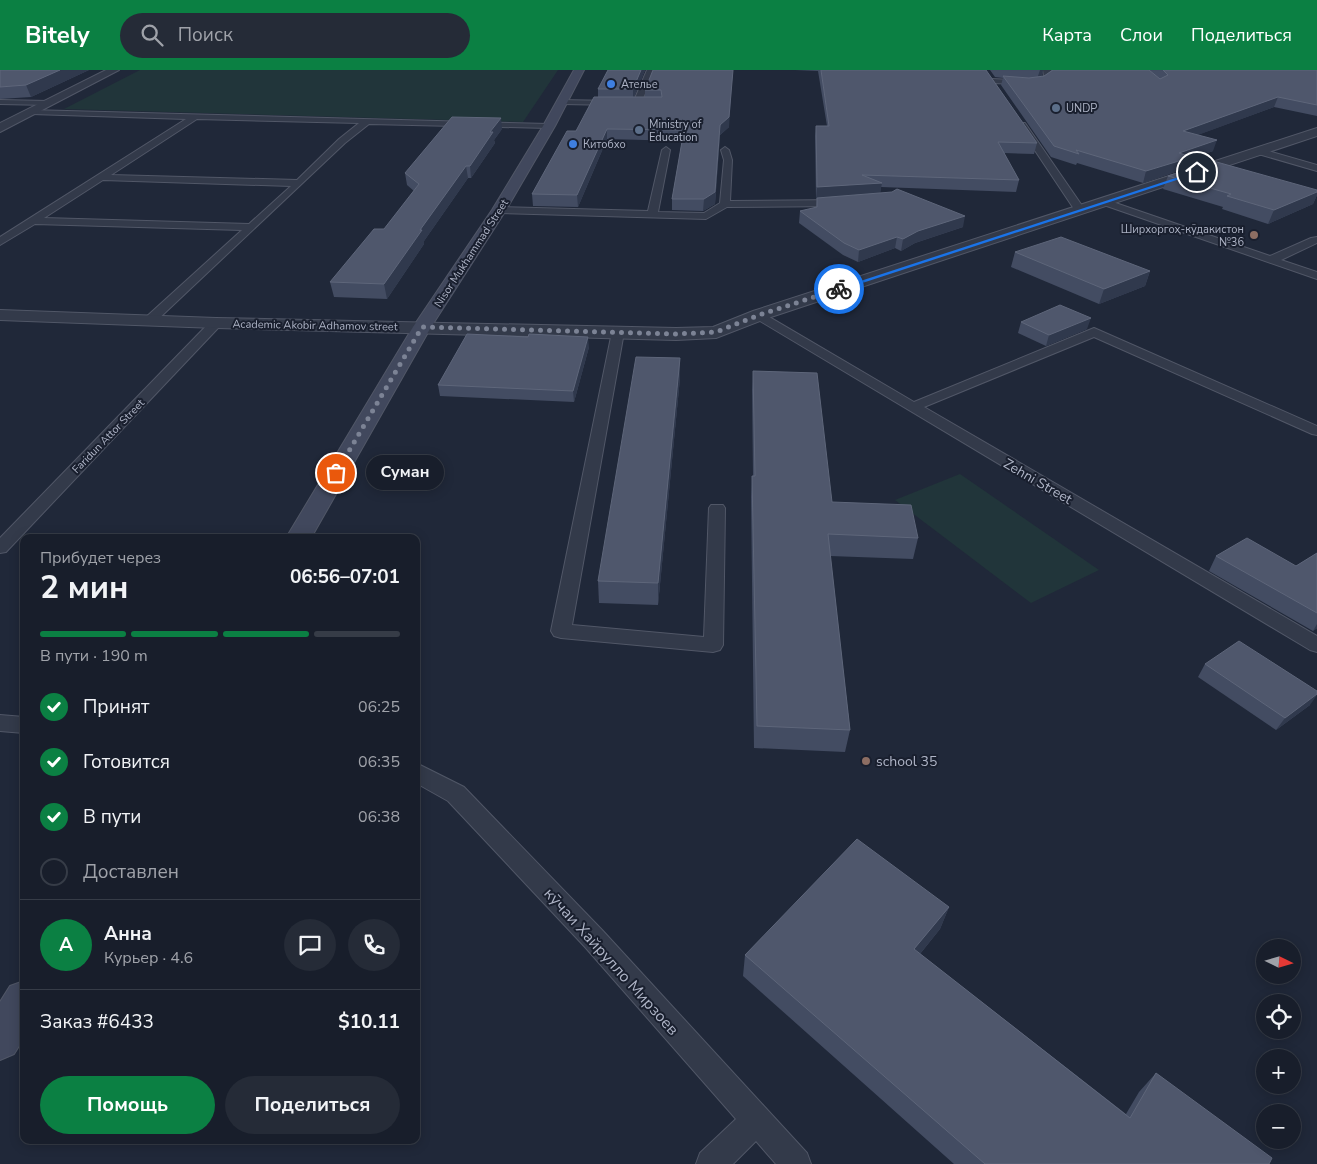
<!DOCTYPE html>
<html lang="ru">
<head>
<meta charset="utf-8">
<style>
	body { margin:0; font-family:"Nunito Sans",sans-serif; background:#252b37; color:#f1f3f6; height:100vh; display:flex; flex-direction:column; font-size:19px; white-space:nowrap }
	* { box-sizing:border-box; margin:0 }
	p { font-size:16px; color:#9fa2a9 }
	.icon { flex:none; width:28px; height:28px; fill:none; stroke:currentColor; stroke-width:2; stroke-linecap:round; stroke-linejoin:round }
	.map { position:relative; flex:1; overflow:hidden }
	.drawer { position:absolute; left:20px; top:464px; width:400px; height:610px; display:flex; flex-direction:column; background:#181e2b; border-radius:10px; box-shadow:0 2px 12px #0003,0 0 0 1px #363c47 }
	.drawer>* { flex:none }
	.needle { width:32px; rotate:95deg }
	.tools { position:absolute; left:1256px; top:869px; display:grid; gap:10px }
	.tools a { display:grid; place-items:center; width:45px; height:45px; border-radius:50%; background:#181e2b; box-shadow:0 2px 12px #0003,0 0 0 1px #363c47; font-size:25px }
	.pin { position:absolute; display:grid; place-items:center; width:42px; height:42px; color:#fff; margin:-21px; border:2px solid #fff; border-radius:50%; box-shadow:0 1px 5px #0007 }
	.courier { position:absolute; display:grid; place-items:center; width:50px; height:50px; margin:-25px; border:4px solid #1a73e8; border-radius:50%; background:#fff; color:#222; box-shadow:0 1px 6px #0007 }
	.bubble { position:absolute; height:35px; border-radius:18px; background:#181e2b; box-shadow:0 2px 12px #0003,0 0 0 1px #363c47; font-size:16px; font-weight:700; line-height:35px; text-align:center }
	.head em { font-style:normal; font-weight:700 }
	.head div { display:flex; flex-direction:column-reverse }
	.head { display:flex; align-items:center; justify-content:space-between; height:85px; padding:0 20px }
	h1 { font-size:32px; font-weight:700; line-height:38px }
	.bar { display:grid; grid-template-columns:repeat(4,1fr); gap:8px 5px; align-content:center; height:60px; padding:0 20px }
	.bar i { height:6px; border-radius:4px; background:#363c47 }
	.bar .current { background:#0b8043 }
	.bar p { grid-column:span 4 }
	.line { display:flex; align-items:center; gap:12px; padding:0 20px; border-top:1px solid #363c47 }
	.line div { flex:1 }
	.round { display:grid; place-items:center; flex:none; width:52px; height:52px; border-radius:26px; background:#252b37 }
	ol { padding:0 20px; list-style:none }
	li { display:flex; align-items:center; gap:15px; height:55px }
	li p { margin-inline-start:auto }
	li .icon { padding:5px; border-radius:50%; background:#0b8043; color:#fff; stroke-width:4 }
	li:last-child { color:#9fa2a9 }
	li i { width:28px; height:28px; border:2px solid #363c47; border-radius:50% }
	.primary-button { display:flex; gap:10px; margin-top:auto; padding:10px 20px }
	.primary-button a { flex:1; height:58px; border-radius:30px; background:#0b8043; color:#fff; font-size:20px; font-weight:700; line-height:58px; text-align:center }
	.primary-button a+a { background:#252b37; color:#f1f3f6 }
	header { display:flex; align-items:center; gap:30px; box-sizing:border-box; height:70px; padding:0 25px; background:#0b8043; color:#fff }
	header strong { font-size:24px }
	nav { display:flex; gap:28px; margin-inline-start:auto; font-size:18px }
	.search { width:350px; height:45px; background:#252b37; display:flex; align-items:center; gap:12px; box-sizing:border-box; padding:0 18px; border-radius:28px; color:#9fa2a9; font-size:19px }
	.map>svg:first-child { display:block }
	.green { fill:#21353a }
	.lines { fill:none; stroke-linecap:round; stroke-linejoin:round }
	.lane-casing { stroke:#515767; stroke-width:2 }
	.street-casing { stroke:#515767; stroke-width:2 }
	.secondary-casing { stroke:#515767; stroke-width:2 }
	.lane { fill:#333a4a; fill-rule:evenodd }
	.street { fill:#333a4a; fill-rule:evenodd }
	.secondary { fill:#41485d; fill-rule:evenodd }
	.wall { fill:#434c62 }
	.shaded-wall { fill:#30394d }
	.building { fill:#4f576c; stroke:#5e667a }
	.route { fill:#1a73e8 }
	.done { stroke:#7c8395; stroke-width:5; stroke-dasharray:0 9 }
	.shop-dot { fill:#3f7fe0; stroke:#191f2e; stroke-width:2 }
	.service-dot { fill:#5c6f8a; stroke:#191f2e; stroke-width:2 }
	.education-dot { fill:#8d6e63; stroke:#191f2e; stroke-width:2 }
	.labels { text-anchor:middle; stroke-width:4; stroke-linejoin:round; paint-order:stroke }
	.far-poi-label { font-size:11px; fill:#aeb4c6; stroke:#191f2e; text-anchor:start }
	.far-street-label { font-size:11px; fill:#aeb4c6; stroke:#191f2e }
	.street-label { font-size:14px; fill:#aeb4c6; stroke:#191f2e }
	.poi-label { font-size:14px; fill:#aeb4c6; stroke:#191f2e; text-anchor:start }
	.near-street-label { font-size:16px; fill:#aeb4c6; stroke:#191f2e }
</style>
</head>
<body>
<header>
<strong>Bitely</strong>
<div class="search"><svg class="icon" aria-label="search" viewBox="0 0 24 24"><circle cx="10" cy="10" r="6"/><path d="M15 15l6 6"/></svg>Поиск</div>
<nav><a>Карта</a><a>Слои</a><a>Поделиться</a></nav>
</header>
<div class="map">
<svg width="1317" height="1094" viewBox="0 0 1317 1094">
	<rect width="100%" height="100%" fill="#202839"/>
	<!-- green -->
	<g class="green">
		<path d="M140 0H558L523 52 64 39Z"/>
		<path d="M960 404 1099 500 1031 533 895 430Z"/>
	</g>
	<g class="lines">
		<!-- lane casing -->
		<g class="lane-casing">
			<g id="lane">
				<path d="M647 0H655L641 33 634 35 633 33Z"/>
				<path d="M1043 0H1051L1052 6 1048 13 1039 15 992 13 988 11 992 9 1038 11 1044 6Z"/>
				<path d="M0 30 48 31 52 33 48 35 0 34Z"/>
				<path d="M559 30 616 31 620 33 616 35 562 34H559Z"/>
				<path d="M29 40 549 54 553 56 549 58 369 54 345 73 153 254H145L143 251 145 248 242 160 35 154 0 175V167L186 49 32 44 28 42ZM197 49 359 53 339 69 297 110 111 105ZM103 110 291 116 249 154 44 148Z"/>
				<path d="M1019 53H1025L1085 140 1084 142H1076L1018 55Z"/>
				<path d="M666 77 670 80 658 142 704 143 720 133 724 90 721 80 725 77 729 80 732 90 730 131 841 130 846 133 841 136 727 137 706 149 499 143 494 140 499 137 648 141 662 80Z"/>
				<path d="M1258 78 1317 95V101L1255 83V79Z"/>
				<path d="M1104 129 1270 186 1311 168 1317 167V173L1281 190 1317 202V209L1101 134V130Z"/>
				<path d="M759 241 914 332 1094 258 1317 356V365L1312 364 1094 267 924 337 1317 566V582L1310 580 755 248 753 245Z"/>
				<path d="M216 249 222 253 220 256 6 482 0 483V468L212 250Z"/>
				<path d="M618 258 624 262 572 555 704 567 709 438 711 435H723L725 438 723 575 720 580 713 582 561 568 554 566 551 561 612 262Z"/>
				<path d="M0 645 24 647V663L0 661Z"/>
				<path d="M416 693 464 717 603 861 807 1083 811 1094H776L756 1071 733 1094H696L700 1083 736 1049 585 877 448 731 416 713Z"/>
			</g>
		</g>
		<!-- street casing -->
		<g class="street-casing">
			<g id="street">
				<path d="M106 0H119L0 62V53Z"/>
				<path d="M1317 58V66L765 249 716 268 676 270 216 258 0 250V240L216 248 676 258 713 257 753 241Z"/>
			</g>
		</g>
		<!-- secondary casing -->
		<g class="secondary-casing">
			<g id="secondary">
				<path d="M574 0H584L555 56 506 140 431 257 311 468H286L413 257 492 140 543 56Z"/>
				<path d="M24 911V968L14 984 0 990V932L10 916Z"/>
			</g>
		</g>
		<!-- lane -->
		<use href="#lane" class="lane"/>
		<!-- street -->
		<use href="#street" class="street"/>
		<!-- secondary -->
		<use href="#secondary" class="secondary"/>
	</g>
	<!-- wall -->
	<g class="wall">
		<path d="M0 0H89L31 27 0 29Z"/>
		<path d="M608 0H645L634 27H645V20L653 0 729 57 720 65 715 134 703 141 672 140V129L682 71 607 69 578 137 533 136 532 124 576 61 598 27V19Z"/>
		<path d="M795 0H986L1037 73 1034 84 1004 83 1019 110 1016 122 881 117 880 123 963 157 915 173 901 181 895 178 858 192 843 185 799 153 800 141 816 138 817 129H816L815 66 816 56H827L818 1Z"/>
		<path d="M990 0H1043L1042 5 1040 7 1044 6 1052 0H1317V46L1274 37 1197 65 1213 81 1191 89 1187 98 1143 113 1077 93 1076 95 1051 87 1001 15 1003 8 995 7Z"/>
		<path d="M502 59 494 70 495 73 471 108H468L424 171V174L387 229 334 227 330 212 384 159 414 121 407 115 405 103Z"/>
		<path d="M1168 106 1317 120V125L1313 134 1268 154 1222 139 1223 137 1163 119Z"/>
		<path d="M1015 182 1150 201 1145 216 1099 234 1011 197Z"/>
		<path d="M1021 252 1087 259 1046 276 1018 263Z"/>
		<path d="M589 277 574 332 440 326 438 315Z"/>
		<path d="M680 288V308L658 535 599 533 598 511Z"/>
		<path d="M753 301 832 432 918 468 913 489 830 486 850 660 845 682 754 678 751 427 752 406H753L752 320Z"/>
		<path d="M1317 483V558L1313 561 1209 501 1216 486 1296 496Z"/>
		<path d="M1205 594 1310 635 1276 660 1198 607Z"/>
		<path d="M949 837 940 859 920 884 1126 1044 1139 1022 1156 1003 1269 1094H954L743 906 745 885Z"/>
	</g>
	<!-- shaded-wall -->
	<g class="shaded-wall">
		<path d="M60 0H89L31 27 26 15Z"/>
		<path d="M641 0H645L633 29V19Z"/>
		<path d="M733 0 729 57 720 65 715 134 703 141 704 129Z"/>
		<path d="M1040 0H1043L1042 5 1037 9Z"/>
		<path d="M1278 27 1274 37 1179 72 1183 61Z"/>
		<path d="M501 48 502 59 494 70 495 73 471 108 470 96 490 62Z"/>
		<path d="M607 59V69L578 137 577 125Z"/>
		<path d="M1217 70 1213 81 1191 89 1187 98 1143 113 1146 101 1179 83Z"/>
		<path d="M466 96 468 108 424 171V174L387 229 384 214 420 160Z"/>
		<path d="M882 113 880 124 816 129 817 117Z"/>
		<path d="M1317 122V125L1313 134 1268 154 1274 140Z"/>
		<path d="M965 146 963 157 915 173 901 181 903 169 918 161Z"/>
		<path d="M897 167 895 178 858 192 859 180Z"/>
		<path d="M1150 201 1145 216 1099 234 1104 219Z"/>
		<path d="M1091 248 1087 259 1046 276 1049 265Z"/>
		<path d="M588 267 589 277 574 332 573 321Z"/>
		<path d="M680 288V308L658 535V513Z"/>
		<path d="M1317 554V558L1313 561Z"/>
		<path d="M1317 624V625L1310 635 1276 660 1285 648Z"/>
		<path d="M949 837 940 859 906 901 914 879Z"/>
	</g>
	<!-- building -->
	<g class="building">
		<path d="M0 0H60L26 15 0 17Z"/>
		<path d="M608 0H641L633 19H598Z"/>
		<path d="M653 0H733L729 47 720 55 715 122 704 129H672L684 60 607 59 577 125 532 124 567 61H576L594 27H662L661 20H645Z"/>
		<path d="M821 0H986L1037 73 998 72 1019 110 862 105 882 113 817 117 816 56H829Z"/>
		<path d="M1053 0H1149L1160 9 1168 5 1163 0H1317V35L1278 27 1183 61 1217 70 1179 83 1192 87 1146 101 1076 80 1079 84 1054 76 1003 6 1029 8 1044 6Z"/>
		<path d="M452 47 501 48 490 62H493L470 96H466L420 160H422L384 214 330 212 374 159H384L419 114 405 103Z"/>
		<path d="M1213 91 1317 120V122L1274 140 1227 126 1231 124 1168 106Z"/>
		<path d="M897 119 965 146 918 161 903 169 897 167 859 180 844 173 800 141 817 137V128L892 122Z"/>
		<path d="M1061 167 1150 201 1104 219 1015 182Z"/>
		<path d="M1060 235 1091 248 1049 265 1021 252Z"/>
		<path d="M467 264 528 267 529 264 588 267 573 321 438 315Z"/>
		<path d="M636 287 680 288 658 513 598 511Z"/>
		<path d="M753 301 817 303 832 432 911 435 918 468 828 464 850 660 757 656 752 406H755Z"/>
		<path d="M1247 468 1296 496 1317 483V543L1216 486Z"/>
		<path d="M1239 571 1317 621V624L1285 648 1205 594Z"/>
		<path d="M857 769 949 837 914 879 1130 1048 1156 1003 1272 1088 1269 1094H985L745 885Z"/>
	</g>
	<!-- route -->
	<path class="route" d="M1197 101 1198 103 841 220 836 219Z"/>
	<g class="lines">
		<!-- done -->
		<path class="done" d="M336 403 422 257 676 264 716 262 759 245 839 219"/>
	</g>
	<!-- markers -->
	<g class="shop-dot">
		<circle cx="611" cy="14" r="5"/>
		<circle cx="573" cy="74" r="5"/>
	</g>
	<g class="service-dot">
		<circle cx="1056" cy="38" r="5"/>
		<circle cx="639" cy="60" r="5"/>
	</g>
	<g class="education-dot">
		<circle cx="1254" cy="165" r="5"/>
		<circle cx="866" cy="691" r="5"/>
	</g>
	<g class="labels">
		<!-- far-poi labels -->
		<g class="far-poi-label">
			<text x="621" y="18">Ателье</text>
			<text x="1066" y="42">UNDP</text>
			<text x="649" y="58">Ministry of<tspan x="649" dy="13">Education</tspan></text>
			<text x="583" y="78">Китобхо</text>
			<text x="1244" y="163" text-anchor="end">Ширхоргоҳ-кӯдакистон<tspan x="1244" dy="13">№36</tspan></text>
		</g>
		<!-- far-street labels -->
		<g class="far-street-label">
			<text transform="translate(471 183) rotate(-57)" y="4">Nisor Mukhammad Street</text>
			<text transform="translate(315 255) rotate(1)" y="4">Academic Akobir Adhamov street</text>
			<text transform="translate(108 366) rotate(-46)" y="4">Faridun Attor Street</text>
		</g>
		<!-- street labels -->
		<g class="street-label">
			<text transform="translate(1038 411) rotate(30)" y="5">Zehni Street</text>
		</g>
		<!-- poi labels -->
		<g class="poi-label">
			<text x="876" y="696">school 35</text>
		</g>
		<!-- near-street labels -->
		<g class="near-street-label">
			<text transform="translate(612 891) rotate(48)" y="6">кӯчаи Хайрулло Мирзоев</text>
		</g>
	</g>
</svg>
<div class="tools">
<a><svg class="needle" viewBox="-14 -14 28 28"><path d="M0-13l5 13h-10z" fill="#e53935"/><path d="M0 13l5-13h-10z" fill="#9fa2a9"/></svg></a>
<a><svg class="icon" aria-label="locate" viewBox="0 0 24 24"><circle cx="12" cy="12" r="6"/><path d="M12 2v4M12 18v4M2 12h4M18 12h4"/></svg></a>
<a>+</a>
<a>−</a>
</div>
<div class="pin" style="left:336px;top:403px;background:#ea580c"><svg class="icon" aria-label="bag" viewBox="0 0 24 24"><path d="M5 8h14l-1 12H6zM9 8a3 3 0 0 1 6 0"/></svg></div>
<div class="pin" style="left:1197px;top:102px;background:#1f2937"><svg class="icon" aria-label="home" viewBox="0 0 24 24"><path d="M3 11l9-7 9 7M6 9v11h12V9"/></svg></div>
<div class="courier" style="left:839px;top:219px"><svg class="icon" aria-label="bike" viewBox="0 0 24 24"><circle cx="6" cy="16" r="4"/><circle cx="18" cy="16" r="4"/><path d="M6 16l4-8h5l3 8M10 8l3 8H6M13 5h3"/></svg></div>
<div class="bubble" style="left:366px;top:385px;width:78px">Суман</div>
<section class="drawer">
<div class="head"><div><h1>2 мин</h1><p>Прибудет через</p></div><em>06:56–07:01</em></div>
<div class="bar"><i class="current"></i><i class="current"></i><i class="current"></i><i></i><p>В пути · 190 m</p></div>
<ol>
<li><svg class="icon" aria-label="check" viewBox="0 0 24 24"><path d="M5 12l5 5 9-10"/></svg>Принят<p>06:25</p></li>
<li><svg class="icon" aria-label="check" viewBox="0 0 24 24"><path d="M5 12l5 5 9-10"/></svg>Готовится<p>06:35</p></li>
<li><svg class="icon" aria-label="check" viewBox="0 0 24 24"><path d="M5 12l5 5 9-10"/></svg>В пути<p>06:38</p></li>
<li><i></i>Доставлен</li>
</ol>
<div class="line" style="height:90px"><b class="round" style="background:#0b8043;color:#fff">А</b><div><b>Анна</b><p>Курьер · 4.6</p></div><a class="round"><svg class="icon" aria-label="chat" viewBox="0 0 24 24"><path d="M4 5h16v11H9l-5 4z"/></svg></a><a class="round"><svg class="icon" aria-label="phone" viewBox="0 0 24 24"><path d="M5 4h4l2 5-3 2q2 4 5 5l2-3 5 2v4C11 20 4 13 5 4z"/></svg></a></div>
<div class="line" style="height:65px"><div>Заказ #6433</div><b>$10.11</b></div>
<div class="primary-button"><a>Помощь</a><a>Поделиться</a></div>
</section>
</div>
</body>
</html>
